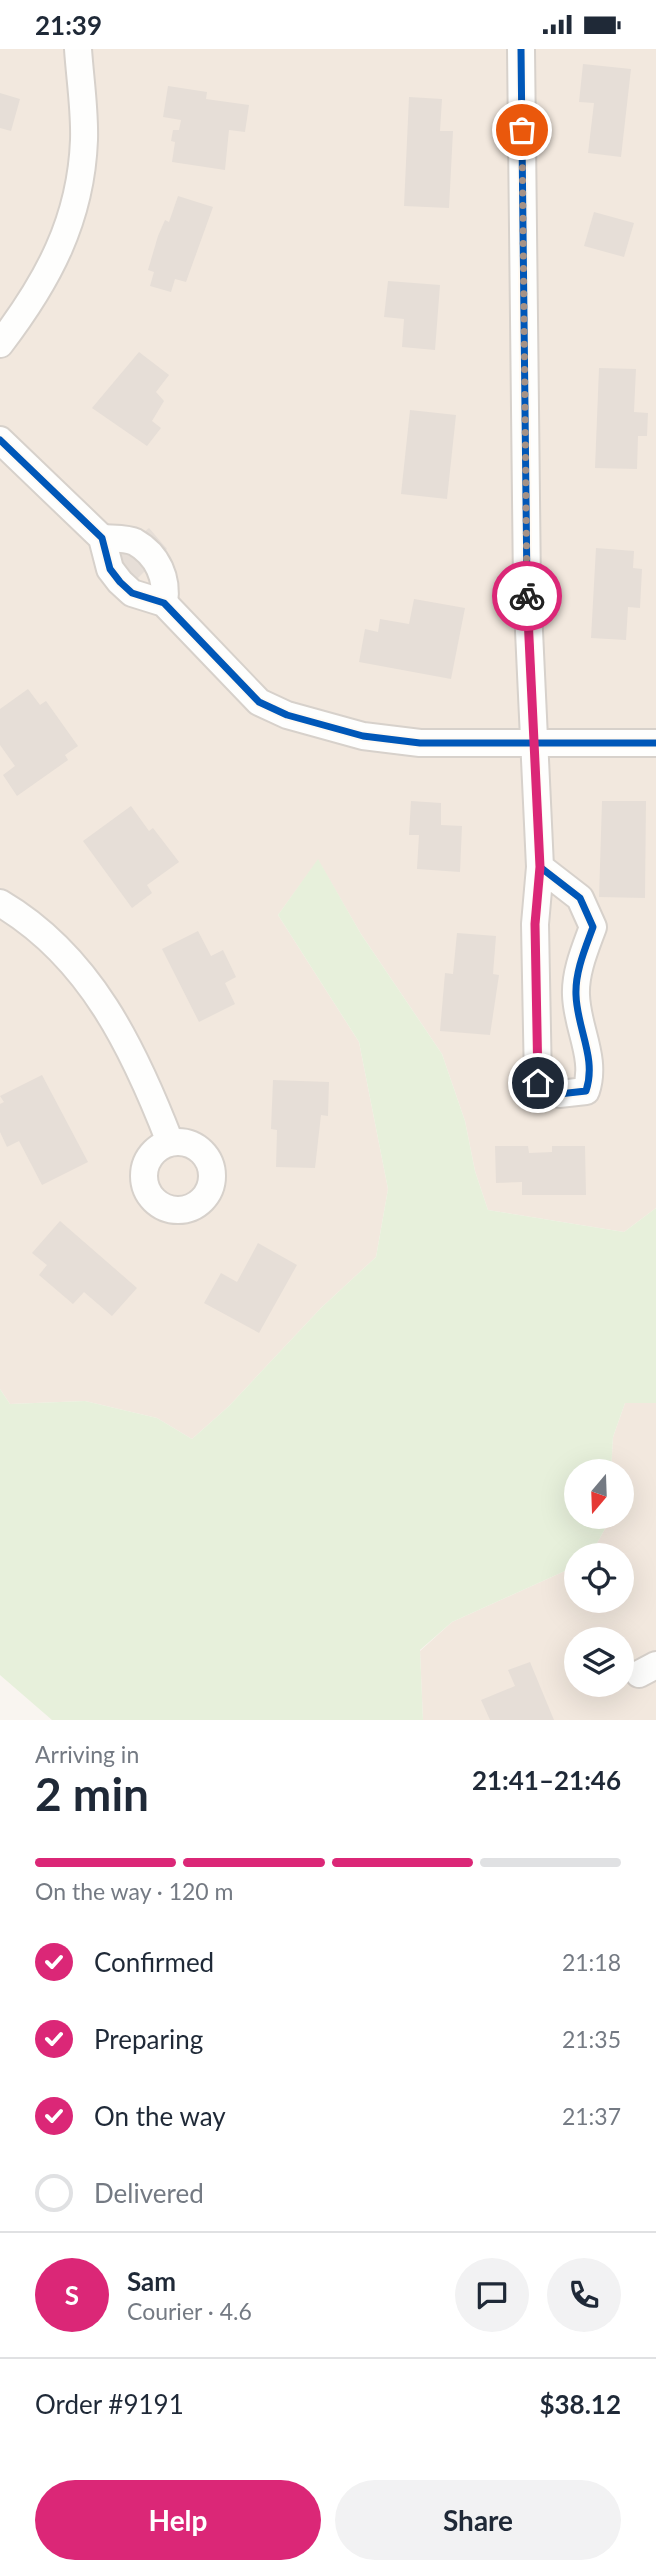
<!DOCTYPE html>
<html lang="en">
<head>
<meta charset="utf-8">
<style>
	body { margin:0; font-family:Lato,sans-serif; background:#f2f2f3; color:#1f2937; height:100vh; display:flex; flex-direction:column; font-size:26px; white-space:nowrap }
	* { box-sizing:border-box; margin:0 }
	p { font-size:23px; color:#747a83 }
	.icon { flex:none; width:38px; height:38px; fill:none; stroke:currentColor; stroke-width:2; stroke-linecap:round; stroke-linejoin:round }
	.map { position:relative; height:1671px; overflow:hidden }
	.drawer { display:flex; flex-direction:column; background:#fff; flex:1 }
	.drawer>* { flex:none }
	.needle { width:46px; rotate:199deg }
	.fabs { position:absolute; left:564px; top:1410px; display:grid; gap:14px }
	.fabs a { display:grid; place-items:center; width:70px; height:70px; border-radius:50%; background:#fff; box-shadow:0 7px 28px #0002; font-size:35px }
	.pin { position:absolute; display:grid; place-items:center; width:60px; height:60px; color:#fff; margin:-30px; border:4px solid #fff; border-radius:50%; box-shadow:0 2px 7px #0007 }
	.courier { position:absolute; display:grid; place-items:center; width:70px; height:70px; margin:-35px; border:5px solid #db2777; border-radius:50%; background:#fff; color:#222; box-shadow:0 2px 9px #0007 }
	.summary em { font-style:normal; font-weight:700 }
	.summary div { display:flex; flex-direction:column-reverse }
	.summary { display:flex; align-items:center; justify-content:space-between; height:119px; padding:0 35px }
	h1 { font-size:46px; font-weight:700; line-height:52px }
	.bar { display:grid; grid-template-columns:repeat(4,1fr); gap:10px 7px; align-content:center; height:84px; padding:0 35px }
	.bar i { height:9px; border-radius:5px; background:#e0e1e3 }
	.bar .selected { background:#db2777 }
	.bar p { grid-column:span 4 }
	.line { display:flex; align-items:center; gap:18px; padding:0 35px; border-top:2px solid #e0e1e3 }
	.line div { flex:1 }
	.round { display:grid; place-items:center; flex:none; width:74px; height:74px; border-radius:37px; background:#f2f2f3 }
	ol { padding:0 35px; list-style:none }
	li { display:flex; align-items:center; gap:21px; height:77px }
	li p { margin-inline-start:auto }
	li .icon { padding:7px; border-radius:50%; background:#db2777; color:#fff; stroke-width:4 }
	li:last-child { color:#747a83 }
	li i { width:38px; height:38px; border:4px solid #e0e1e3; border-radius:50% }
	.cta { display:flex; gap:14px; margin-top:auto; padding:14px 35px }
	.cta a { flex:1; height:80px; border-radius:42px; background:#db2777; color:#fff; font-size:28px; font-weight:700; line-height:80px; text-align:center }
	.cta a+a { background:#f2f2f3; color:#1f2937 }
	.status { display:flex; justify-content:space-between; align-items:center; height:49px; padding:0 35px; background:#fff; direction:ltr }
	.status svg { height:19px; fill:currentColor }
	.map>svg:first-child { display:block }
	.residential { fill:#f2e8de; fill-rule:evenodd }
	.green { fill:#e7f0db }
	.building { fill:#e6ded7 }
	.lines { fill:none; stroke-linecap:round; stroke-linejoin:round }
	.street-casing { stroke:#d7d1cb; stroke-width:30 }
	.street { stroke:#fefefd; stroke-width:26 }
	.cycleway-casing { stroke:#fffaf3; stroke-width:11 }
	.cycleway { stroke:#0057b8; stroke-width:7 }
	.done { stroke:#a69286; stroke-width:7; stroke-dasharray:0 12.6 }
	.route { stroke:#db2777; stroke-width:9 }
</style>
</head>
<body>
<div class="status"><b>21:39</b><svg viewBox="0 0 49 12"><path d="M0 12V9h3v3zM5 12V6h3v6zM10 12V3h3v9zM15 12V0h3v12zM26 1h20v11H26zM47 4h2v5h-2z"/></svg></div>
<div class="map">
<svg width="656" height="1671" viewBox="0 0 656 1671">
	<rect width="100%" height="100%" fill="#f9f5f0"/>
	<!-- residential -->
	<g class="residential">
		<path d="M0 0H656V1159L624 1183 488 1161 475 1122 465 1072 442 1005 361 885 318 811 278 866 359 993 388 1140 376 1208 321 1259 229 1357 192 1390 157 1369 85 1352 10 1355 0 1340Z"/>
		<path d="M625 1354H656V1671H423L420 1602 452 1573 576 1517V1552H621V1507H590L607 1476V1468H621V1423H611L613 1388ZM576 1591H621V1636H576Z"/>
	</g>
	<!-- green -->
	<path class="green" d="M318 810 361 885 442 1005 465 1072 475 1122 488 1161 624 1183 656 1159V1354H625L613 1388 611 1423H576V1468H607V1476L590 1507H576V1517L452 1573 420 1601 423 1671H52L0 1626V1340L10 1355 85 1352 157 1369 192 1390 229 1357 321 1259 376 1208 388 1140 359 993 278 866Z"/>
	<!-- building -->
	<g class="building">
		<path d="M583 15 631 20 621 108 588 104 594 54 579 53Z"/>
		<path d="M168 37 207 43 206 50 249 56 245 83 229 81 225 121 172 113 175 93 171 92 173 81H179L181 71 163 68Z"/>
		<path d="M0 44 20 50 11 82 0 79Z"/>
		<path d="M409 48 442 50 440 82H453L449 159 404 157Z"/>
		<path d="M178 147 213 158 186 233 175 230 171 243 150 237 154 223 148 221 158 187 165 171 169 173Z"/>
		<path d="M594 163 634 174 624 208 584 197Z"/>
		<path d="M388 232 440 236 435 301 402 298 404 270 384 268Z"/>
		<path d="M139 303 169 326 156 343 164 352 152 372 161 379 147 397 92 359Z"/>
		<path d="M599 319 636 320 634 363 648 364 647 387H638L637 420 595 419Z"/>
		<path d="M410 361 456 366 447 450 401 445Z"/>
		<path d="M149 479 167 500 137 530 134 526 132 528 117 511V506Z"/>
		<path d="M596 499 634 502 633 519 642 520 640 559 628 558 626 591 591 589Z"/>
		<path d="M414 550 465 559 451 630 359 613 365 580 378 583 380 570 409 575Z"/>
		<path d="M28 640 40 656 46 652 78 697 65 706 68 711 17 747 3 726 15 717 0 696V660Z"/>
		<path d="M411 752 441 754V776L462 777 460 823 417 820 419 786H409Z"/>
		<path d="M602 752H646L645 849 599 848Z"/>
		<path d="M131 757 149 782 153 779 179 813 147 836 152 844 132 859 83 792Z"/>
		<path d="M198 882 211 907 223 901 236 928 225 934 235 955 199 973 162 900Z"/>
		<path d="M457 884 496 887 493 925 499 926 490 986 440 982 445 924 453 925Z"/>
		<path d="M42 1026 88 1113 42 1136 19 1092 7 1098 0 1083V1055L4 1053 0 1047Z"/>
		<path d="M273 1031 329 1033 328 1067 321 1066 315 1119 276 1118 277 1081 271 1080Z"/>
		<path d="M495 1097H528L529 1104 552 1103V1097H585L586 1146H522V1133L496 1134Z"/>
		<path d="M60 1172 137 1239 112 1267 84 1243 73 1255 39 1226 47 1216 32 1204Z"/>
		<path d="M258 1194 297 1216 259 1284 204 1254 221 1224 237 1233Z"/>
		<path d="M530 1613 554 1671H490L481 1651 515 1637 508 1621Z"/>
	</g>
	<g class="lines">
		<!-- street casing -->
		<g class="street-casing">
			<g id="street">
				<path d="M521 0 527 539 540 818 535 875 538 1034 559 1045 586 1042C597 1009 577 980 576 946 575 923 585 900 593 878L580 849 540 818"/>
				<path d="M0 295C48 232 81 171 84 91 85 61 80 30 78 0"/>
				<path d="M0 391 102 489 110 520 120 533 132 544 164 554 259 653 287 666 363 687 420 694H656"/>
				<path d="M102 489C111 490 127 489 135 493 158 506 168 530 164 554"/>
				<path d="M0 854C90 907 134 1000 170 1093"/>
				<circle cx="178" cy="1127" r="34"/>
				<path d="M639 1625 656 1616"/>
			</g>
		</g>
		<!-- street -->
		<use href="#street" class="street"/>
		<!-- cycleway casing -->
		<g class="cycleway-casing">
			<g id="cycleway">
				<path d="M521 0 527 539 540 818 535 875 538 1034 559 1045 586 1042C597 1009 577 980 576 946 575 923 585 900 593 878L580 849 540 818"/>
				<path d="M0 391 102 489 110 520 120 533 132 544 164 554 259 653 287 666 363 687 420 694H656"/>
			</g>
		</g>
		<!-- cycleway -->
		<use href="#cycleway" class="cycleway"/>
	</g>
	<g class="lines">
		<!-- done -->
		<path class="done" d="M522 81 527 547"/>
		<!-- route -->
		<path class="route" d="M527 547 540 818 535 875 538 1034"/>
	</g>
</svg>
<div class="fabs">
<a><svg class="needle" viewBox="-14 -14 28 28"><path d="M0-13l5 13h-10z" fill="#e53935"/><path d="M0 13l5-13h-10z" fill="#747a83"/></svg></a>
<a><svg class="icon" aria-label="locate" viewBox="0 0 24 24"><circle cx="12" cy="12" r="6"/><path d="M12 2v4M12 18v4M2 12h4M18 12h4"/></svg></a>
<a><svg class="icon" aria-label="layers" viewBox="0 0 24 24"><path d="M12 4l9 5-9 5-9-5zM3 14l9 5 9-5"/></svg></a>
</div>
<div class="pin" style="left:522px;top:81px;background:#ea580c"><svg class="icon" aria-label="bag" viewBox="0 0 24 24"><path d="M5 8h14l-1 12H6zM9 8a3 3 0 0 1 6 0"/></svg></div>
<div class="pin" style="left:538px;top:1034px;background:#1f2937"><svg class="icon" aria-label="home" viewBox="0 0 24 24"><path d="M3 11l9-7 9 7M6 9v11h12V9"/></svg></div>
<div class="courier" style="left:527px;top:547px"><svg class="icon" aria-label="bike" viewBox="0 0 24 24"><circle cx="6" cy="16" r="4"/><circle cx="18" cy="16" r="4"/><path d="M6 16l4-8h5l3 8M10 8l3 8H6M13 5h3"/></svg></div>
</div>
<section class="drawer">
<div class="summary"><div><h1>2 min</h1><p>Arriving in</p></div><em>21:41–21:46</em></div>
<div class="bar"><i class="selected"></i><i class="selected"></i><i class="selected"></i><i></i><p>On the way · 120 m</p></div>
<ol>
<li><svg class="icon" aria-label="check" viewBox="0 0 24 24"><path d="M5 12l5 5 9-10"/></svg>Confirmed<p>21:18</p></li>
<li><svg class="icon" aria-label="check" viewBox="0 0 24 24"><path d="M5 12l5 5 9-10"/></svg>Preparing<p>21:35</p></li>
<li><svg class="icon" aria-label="check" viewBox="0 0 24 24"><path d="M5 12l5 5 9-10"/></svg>On the way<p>21:37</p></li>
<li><i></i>Delivered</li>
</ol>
<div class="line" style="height:126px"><b class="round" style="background:#db2777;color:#fff">S</b><div><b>Sam</b><p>Courier · 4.6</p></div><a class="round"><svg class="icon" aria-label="chat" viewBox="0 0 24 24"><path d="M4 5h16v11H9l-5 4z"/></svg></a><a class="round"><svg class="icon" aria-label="phone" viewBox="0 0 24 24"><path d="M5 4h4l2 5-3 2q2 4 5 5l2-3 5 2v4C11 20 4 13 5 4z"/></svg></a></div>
<div class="line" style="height:91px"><div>Order #9191</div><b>$38.12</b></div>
<div class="cta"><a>Help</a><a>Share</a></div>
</section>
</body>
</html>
